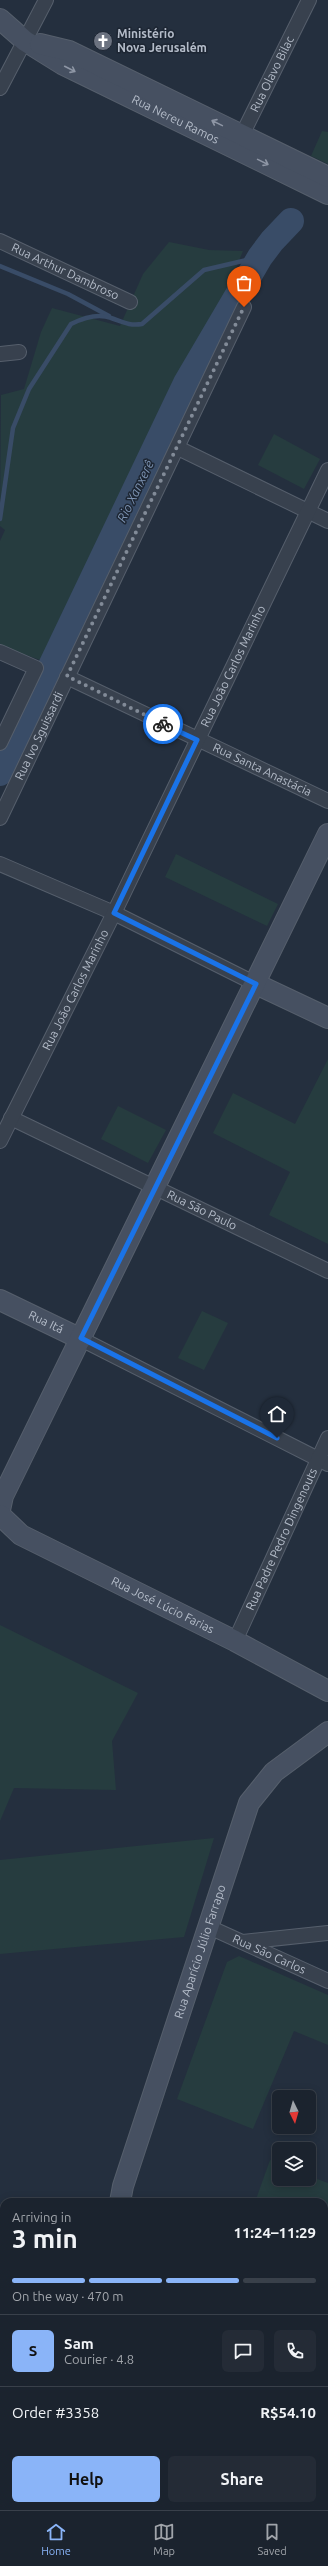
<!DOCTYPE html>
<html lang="en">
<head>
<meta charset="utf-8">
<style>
	body { margin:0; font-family:Ubuntu,sans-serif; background:#242b36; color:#f1f3f6; height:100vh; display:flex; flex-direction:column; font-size:15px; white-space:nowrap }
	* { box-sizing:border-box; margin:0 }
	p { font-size:13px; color:#a0a4aa }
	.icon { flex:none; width:22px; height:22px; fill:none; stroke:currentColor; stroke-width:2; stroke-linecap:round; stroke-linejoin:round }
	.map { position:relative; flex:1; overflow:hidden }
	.panel { position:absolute; left:0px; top:2198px; width:328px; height:312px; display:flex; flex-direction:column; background:#1b232e; border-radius:12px 12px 0 0; box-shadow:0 2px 10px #0003,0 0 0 1px #39404a }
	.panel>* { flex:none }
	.needle { width:26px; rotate:175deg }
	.controls { position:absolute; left:272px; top:2090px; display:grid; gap:8px }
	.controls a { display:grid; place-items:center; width:44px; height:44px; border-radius:6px; background:#1b232e; box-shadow:0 2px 10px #0003,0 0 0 1px #39404a; font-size:20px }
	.pin { position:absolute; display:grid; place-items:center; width:34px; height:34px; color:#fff; margin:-41px -17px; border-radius:50% 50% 50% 0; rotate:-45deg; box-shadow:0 0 4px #0007 }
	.pin .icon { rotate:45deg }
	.courier { position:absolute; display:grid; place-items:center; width:40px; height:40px; margin:-20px; border:3px solid #1a73e8; border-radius:50%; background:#fff; color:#222; box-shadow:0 1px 5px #0007 }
	.summary em { font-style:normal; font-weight:600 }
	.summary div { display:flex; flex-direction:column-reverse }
	.summary { display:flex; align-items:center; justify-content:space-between; height:68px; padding:0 12px }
	h1 { font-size:26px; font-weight:600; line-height:30px }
	.bar { display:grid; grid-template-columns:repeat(4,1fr); gap:6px 4px; align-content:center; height:48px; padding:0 12px }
	.bar i { height:5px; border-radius:3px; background:#39404a }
	.bar .current { background:#8ab4f8 }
	.bar p { grid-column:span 4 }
	.line { display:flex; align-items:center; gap:10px; padding:0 12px; border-top:1px solid #39404a }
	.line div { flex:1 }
	.round { display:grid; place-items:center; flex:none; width:42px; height:42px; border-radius:6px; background:#242b36 }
	.cta { display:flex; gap:8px; margin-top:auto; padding:8px 12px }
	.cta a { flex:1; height:46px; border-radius:6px; background:#8ab4f8; color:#111; font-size:16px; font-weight:600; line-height:46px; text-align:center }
	.cta a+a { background:#242b36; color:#f1f3f6 }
	.dock { display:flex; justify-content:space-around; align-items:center; height:56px; border-top:1px solid #39404a; background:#1b232e; font-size:11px; color:#a0a4aa }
	.dock a { display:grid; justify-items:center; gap:2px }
	.dock .current { color:#8ab4f8 }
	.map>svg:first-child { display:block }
	.green { fill:#263c3f }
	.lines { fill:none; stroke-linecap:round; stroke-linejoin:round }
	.stream { stroke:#394c67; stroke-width:4.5 }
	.river { stroke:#394c67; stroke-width:26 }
	.street-casing { stroke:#565f6c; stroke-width:16 }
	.secondary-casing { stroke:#565f6c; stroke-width:22 }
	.street { stroke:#38414e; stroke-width:14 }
	.secondary { stroke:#465061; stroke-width:20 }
	.oneway { stroke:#8e96a5 }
	.done { stroke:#828b98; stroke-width:4; stroke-dasharray:0 7.2 }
	.route { stroke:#1a73e8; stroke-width:5 }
	.labels { text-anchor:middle; stroke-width:3; stroke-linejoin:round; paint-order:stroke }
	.poi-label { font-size:12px; font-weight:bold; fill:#b4bcc9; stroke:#1d2633; text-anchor:start }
	.street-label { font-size:12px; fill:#b4bcc9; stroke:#1d2633 }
	.water-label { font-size:13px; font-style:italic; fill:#7c92b1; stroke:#1d2633 }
</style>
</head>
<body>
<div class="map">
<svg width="328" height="2510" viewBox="0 0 328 2510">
	<rect width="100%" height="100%" fill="#242f3e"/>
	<!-- green -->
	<g class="green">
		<path d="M322 131 328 132V164L311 156Z"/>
		<path d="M169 242 209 250 243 251 229 285 146 442 95 550 51 656 46 662 0 646V541L5 530 0 526 1 395 24 389 41 332 52 308 120 326 143 274Z"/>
		<path d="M274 434 320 459 304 489 258 465Z"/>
		<path d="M176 854 278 904 267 926 165 877Z"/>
		<path d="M328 1059V1244L269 1215 290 1172 213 1133 233 1093 295 1124Z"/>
		<path d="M118 1106 166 1130 148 1163 101 1139Z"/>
		<path d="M202 1311 228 1323 204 1370 178 1358Z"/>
		<path d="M0 1625 138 1693 112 1741 116 1790 14 1788 0 1821Z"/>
		<path d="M214 1838 184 1937 0 1954V1860Z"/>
		<path d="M239 1956 328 1995V2045L294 2031 253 2129 177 2099 227 1962Z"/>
		<path d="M270 2160 279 2163V2179H309V2176L328 2183V2205L325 2213 324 2202H255Z"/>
		<path d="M238 2506H257L263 2510H238Z"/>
	</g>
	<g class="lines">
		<!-- stream -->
		<g class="stream">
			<path d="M0 266 68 294 109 316"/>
			<path d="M0 519 13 428 29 389 71 324C83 318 98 313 111 318 123 322 129 326 142 324L204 270 260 257"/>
			<path d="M0 2444H4"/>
			<path d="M243 2506 251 2510"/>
			<path d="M156 2510 157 2506"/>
		</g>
		<!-- river -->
		<path class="river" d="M0 773 186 383 260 257 272 241 291 221"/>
		<!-- street casing -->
		<g class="street-casing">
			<g id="street">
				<path d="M0 88 46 0"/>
				<path id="s1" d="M238 143 309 0"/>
				<path id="s2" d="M0 241 130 302"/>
				<path d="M0 354 19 352"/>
				<path d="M178 448 328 521"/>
				<path d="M0 652 36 668 0 743"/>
				<path id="s3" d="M67 677 328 801"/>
				<path id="s4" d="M0 818 244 307"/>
				<path d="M0 864 114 913 256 984"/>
				<path id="s5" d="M11 1118 328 1271"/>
				<path id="s6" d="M0 1141 114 913 328 470"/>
				<path d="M81 1339 328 1464"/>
				<path id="s7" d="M235 1641 328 1438"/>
				<path id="s8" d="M209 1927 328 1981"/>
				<path d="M243 1942 328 1933"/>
				<path d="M324 2235H328"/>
				<path d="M0 2398 4 2397"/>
				<path d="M324 2470H328"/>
				<path d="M0 2477H4"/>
				<path d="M138 2510V2506"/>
			</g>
		</g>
		<!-- secondary casing -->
		<g class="secondary-casing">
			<g id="secondary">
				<path id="s9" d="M0 19 25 41 62 64 328 194"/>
				<path d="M40 44 69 51 328 177"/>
				<path d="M256 984 328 1018"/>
				<path id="s10" d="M0 1300 81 1339"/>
				<path d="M0 1510 3 1496 328 834"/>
				<path id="s11" d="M0 1515 21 1535 235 1641 328 1691"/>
				<path id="s12" d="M120 2202 123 2186 249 1803 274 1772 328 1732"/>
				<path d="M0 2225 4 2224"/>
			</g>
		</g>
		<!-- street -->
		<use href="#street" class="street"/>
		<!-- secondary -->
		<use href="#secondary" class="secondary"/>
	</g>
	<!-- one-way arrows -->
	<defs><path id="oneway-shaft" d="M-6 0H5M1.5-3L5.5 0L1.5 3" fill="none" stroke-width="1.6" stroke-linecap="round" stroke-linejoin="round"/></defs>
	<g class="oneway">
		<use href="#oneway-shaft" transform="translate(70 69) rotate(27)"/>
		<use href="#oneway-shaft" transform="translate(217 123) rotate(-154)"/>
		<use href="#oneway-shaft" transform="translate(263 162) rotate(26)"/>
	</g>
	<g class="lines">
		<!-- done -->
		<path class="done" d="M163 724 67 676 244 307"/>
		<!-- route -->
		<path class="route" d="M163 724 197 740 114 913 256 984 81 1338 277 1438"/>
	</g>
	<!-- icons -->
	<defs>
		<g id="church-disc" transform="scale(1)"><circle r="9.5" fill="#6b7280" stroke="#1d2633"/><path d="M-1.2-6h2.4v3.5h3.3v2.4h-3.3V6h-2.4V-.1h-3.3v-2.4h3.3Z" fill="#fff"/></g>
	</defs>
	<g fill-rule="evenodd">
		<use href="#church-disc" x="103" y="41"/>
	</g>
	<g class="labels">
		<!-- poi labels -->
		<g class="poi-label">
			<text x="117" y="38">Ministério<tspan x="117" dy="14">Nova Jerusalém</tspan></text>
		</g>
		<!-- street labels -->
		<g class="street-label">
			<text dy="4" stroke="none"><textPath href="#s1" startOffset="77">Rua Olavo Bilac</textPath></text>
			<text dy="4" stroke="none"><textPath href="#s9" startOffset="203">Rua Nereu Ramos</textPath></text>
			<text dy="4" stroke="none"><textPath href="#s2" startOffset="72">Rua Arthur Dambroso</textPath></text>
			<text dy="4" stroke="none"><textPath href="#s6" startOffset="529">Rua João Carlos Marinho</textPath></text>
			<text dy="4" stroke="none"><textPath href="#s4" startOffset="91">Rua Ivo Sguissardi</textPath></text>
			<text dy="4" stroke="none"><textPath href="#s3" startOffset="216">Rua Santa Anastácia</textPath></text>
			<text dy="4" stroke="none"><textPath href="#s6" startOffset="169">Rua João Carlos Marinho</textPath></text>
			<text dy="4" stroke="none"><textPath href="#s5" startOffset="212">Rua São Paulo</textPath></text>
			<text dy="4" stroke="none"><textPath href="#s10" startOffset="51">Rua Itá</textPath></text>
			<text dy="4" stroke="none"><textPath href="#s7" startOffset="112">Rua Padre Pedro Dingenouts</textPath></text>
			<text dy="4" stroke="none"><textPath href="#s11" startOffset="187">Rua José Lúcio Farias</textPath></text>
			<text dy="4" stroke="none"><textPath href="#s12" startOffset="263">Rua Aparício Júlio Farrapo</textPath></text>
			<text dy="4" stroke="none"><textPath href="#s8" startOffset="66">Rua São Carlos</textPath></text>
		</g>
		<!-- water labels -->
		<g class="water-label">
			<text transform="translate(135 491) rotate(-64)" y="5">Rio Xanxerê</text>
		</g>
	</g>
</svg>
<div class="controls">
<a><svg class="needle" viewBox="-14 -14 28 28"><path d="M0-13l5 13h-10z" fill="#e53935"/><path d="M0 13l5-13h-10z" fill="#a0a4aa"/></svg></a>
<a><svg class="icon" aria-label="layers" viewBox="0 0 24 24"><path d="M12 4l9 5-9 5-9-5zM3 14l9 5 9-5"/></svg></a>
</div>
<div class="pin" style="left:244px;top:307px;background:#ea580c"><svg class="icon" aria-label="bag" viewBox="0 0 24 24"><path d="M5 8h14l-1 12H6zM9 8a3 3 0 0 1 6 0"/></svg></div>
<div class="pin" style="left:277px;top:1438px;background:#1f2937"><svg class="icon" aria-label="home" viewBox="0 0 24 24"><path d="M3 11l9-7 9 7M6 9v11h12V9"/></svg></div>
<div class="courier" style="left:163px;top:724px"><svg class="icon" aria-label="bike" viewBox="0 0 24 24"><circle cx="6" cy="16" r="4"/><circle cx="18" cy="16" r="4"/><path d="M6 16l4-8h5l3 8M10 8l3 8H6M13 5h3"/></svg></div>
<section class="panel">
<div class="summary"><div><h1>3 min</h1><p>Arriving in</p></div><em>11:24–11:29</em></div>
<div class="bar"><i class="current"></i><i class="current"></i><i class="current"></i><i></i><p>On the way · 470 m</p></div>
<div class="line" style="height:72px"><b class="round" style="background:#8ab4f8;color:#111">S</b><div><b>Sam</b><p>Courier · 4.8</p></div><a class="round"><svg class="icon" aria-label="chat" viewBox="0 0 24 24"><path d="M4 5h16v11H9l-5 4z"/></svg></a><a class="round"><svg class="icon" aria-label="phone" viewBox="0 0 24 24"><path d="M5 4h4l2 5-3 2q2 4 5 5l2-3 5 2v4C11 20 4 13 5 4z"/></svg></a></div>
<div class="line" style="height:52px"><div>Order #3358</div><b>R$54.10</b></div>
<div class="cta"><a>Help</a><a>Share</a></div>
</section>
</div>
<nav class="dock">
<a class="current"><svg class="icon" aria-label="home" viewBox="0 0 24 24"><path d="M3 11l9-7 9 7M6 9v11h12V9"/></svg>Home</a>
<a><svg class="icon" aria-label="map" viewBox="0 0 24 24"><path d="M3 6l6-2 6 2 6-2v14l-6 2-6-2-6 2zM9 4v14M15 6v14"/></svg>Map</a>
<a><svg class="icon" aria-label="saved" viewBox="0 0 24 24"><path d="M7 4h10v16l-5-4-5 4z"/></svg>Saved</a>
</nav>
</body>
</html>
